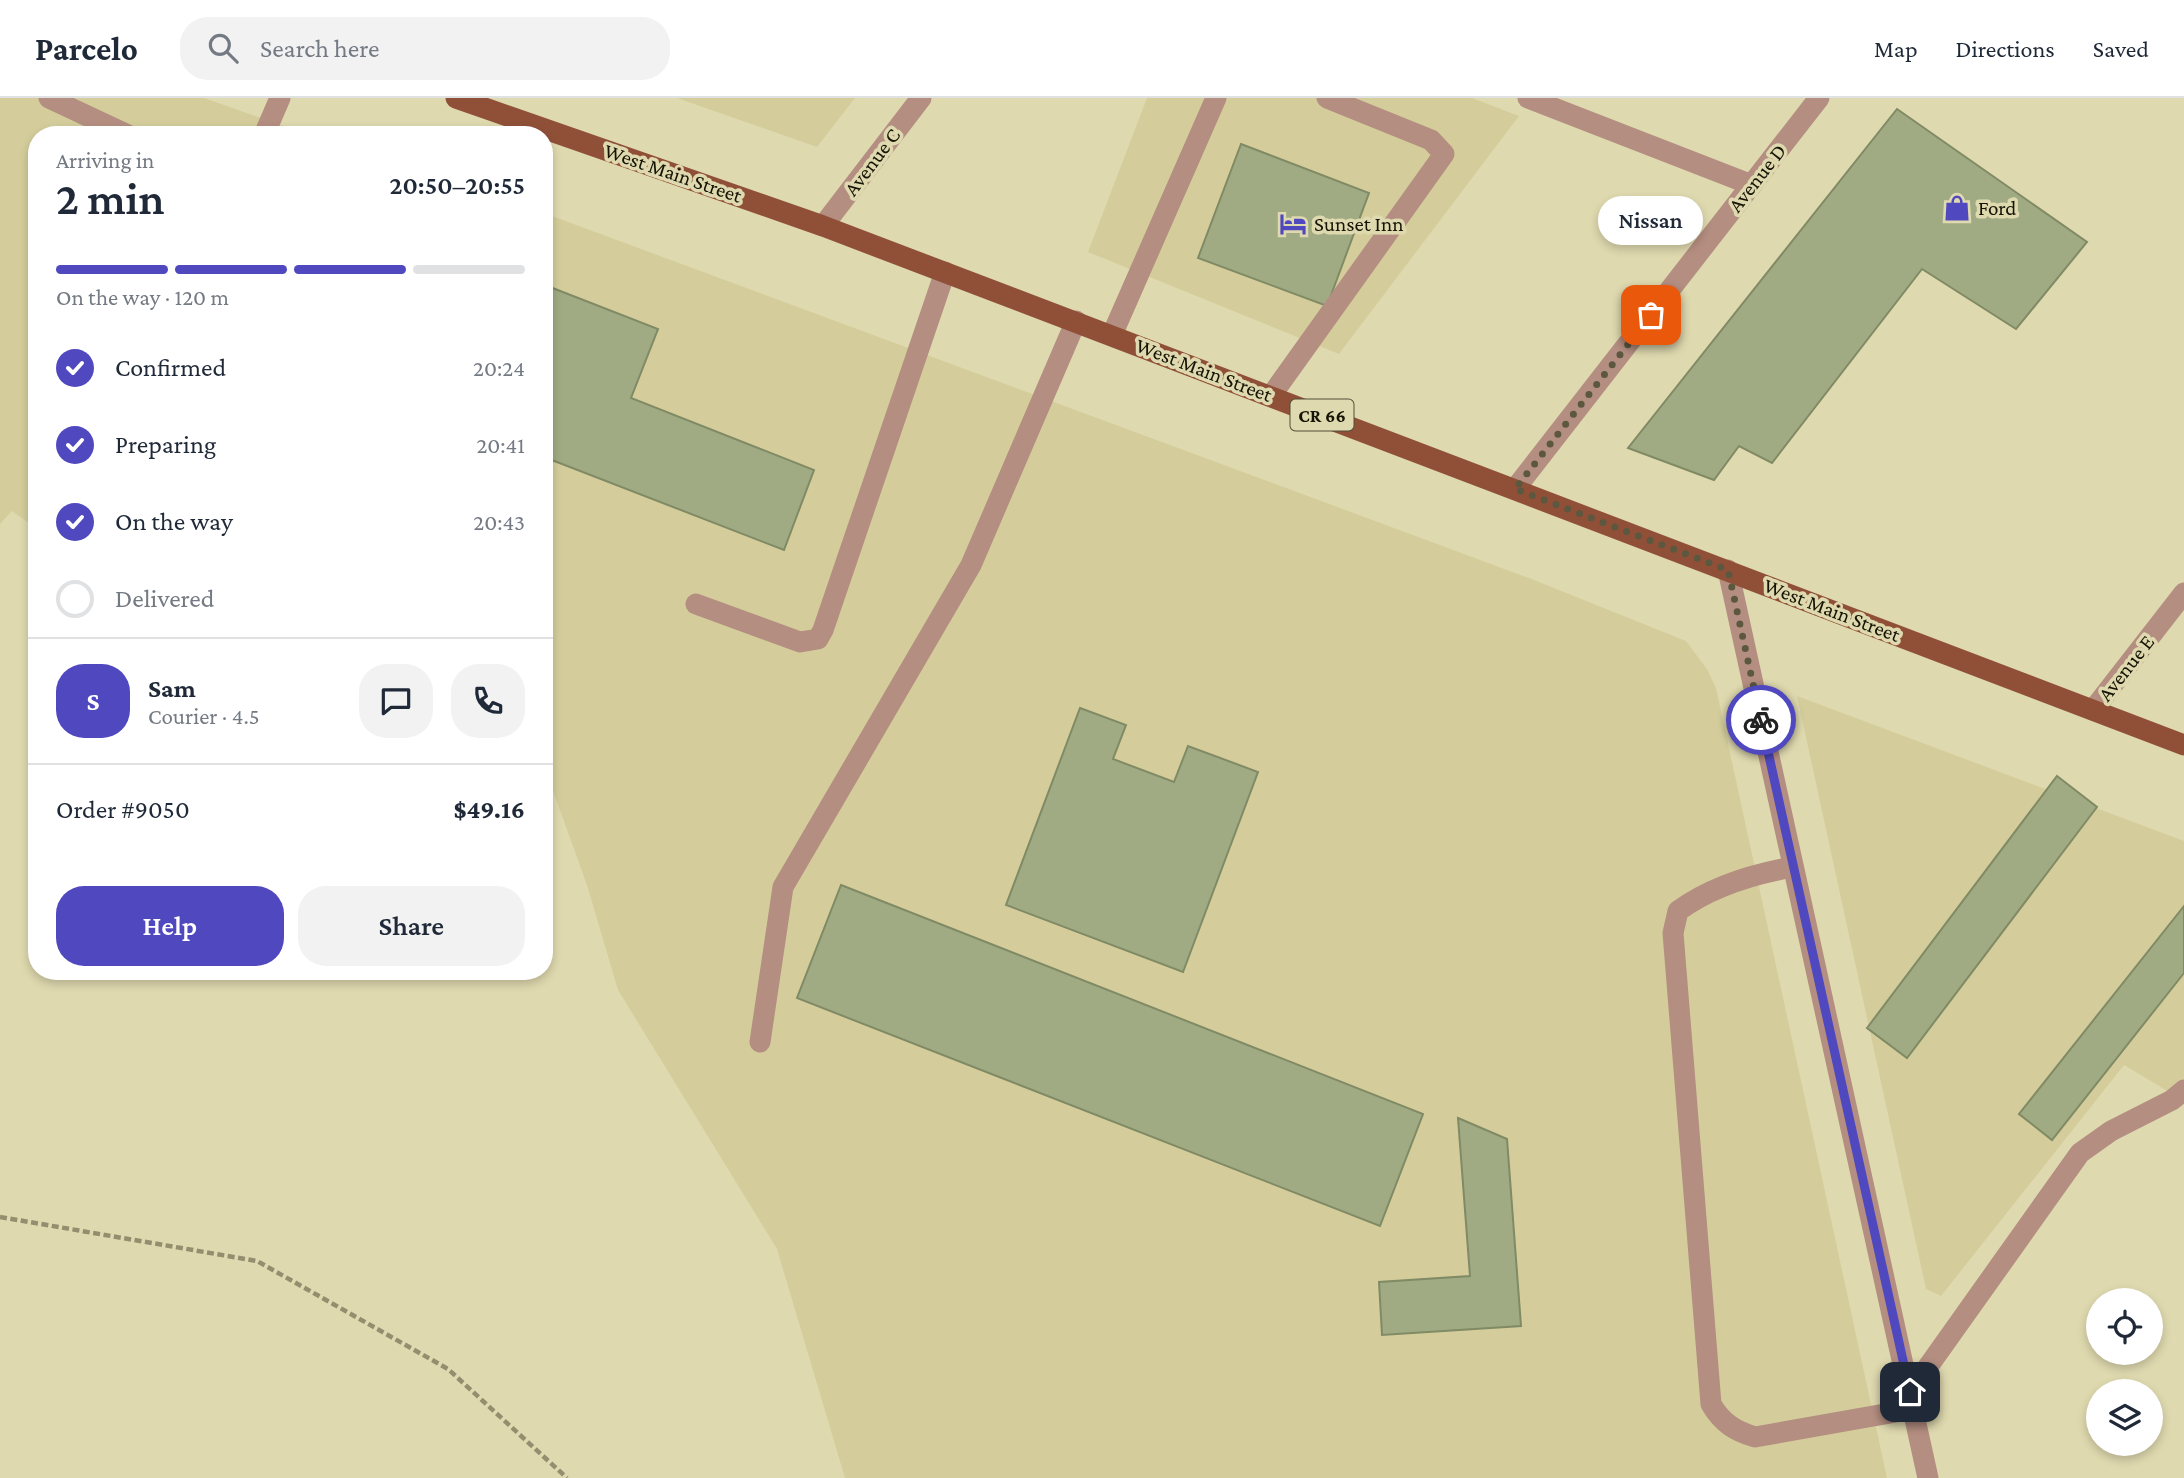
<!DOCTYPE html>
<html lang="en">
<head>
<meta charset="utf-8">
<style>
	body { margin:0; font-family:"Crimson Pro",serif; background:#f2f2f3; color:#1f2937; height:100vh; display:flex; flex-direction:column; font-size:26px; white-space:nowrap }
	* { box-sizing:border-box; margin:0 }
	p { font-size:23px; color:#747a83 }
	.icon { flex:none; width:38px; height:38px; fill:none; stroke:currentColor; stroke-width:2; stroke-linecap:round; stroke-linejoin:round }
	.map { position:relative; flex:1; overflow:hidden }
	.drawer { position:absolute; left:28px; top:28px; width:525px; height:854px; display:flex; flex-direction:column; background:#fff; border-radius:28px; box-shadow:0 4px 10px #0003 }
	.drawer>* { flex:none }
	.fabs { position:absolute; left:2086px; top:1190px; display:grid; gap:14px }
	.fabs a { display:grid; place-items:center; width:77px; height:77px; border-radius:50%; background:#fff; box-shadow:0 4px 10px #0003; font-size:35px }
	.pin { position:absolute; display:grid; place-items:center; width:60px; height:60px; color:#fff; margin:-30px; border-radius:14px; box-shadow:0 4px 10px #0006 }
	.courier { position:absolute; display:grid; place-items:center; width:70px; height:70px; margin:-35px; border:5px solid #5048bf; border-radius:50%; background:#fff; color:#222; box-shadow:0 2px 9px #0007 }
	.bubble { position:absolute; height:49px; border-radius:24px; background:#fff; box-shadow:0 4px 10px #0003; font-size:23px; font-weight:600; line-height:49px; text-align:center }
	.overview em { font-style:normal; font-weight:600 }
	.overview div { display:flex; flex-direction:column-reverse }
	.overview { display:flex; align-items:center; justify-content:space-between; height:119px; padding:0 28px }
	h1 { font-size:46px; font-weight:600; line-height:52px }
	.bar { display:grid; grid-template-columns:repeat(4,1fr); gap:10px 7px; align-content:center; height:84px; padding:0 28px }
	.bar i { height:9px; border-radius:5px; background:#e0e1e3 }
	.bar .current { background:#5048bf }
	.bar p { grid-column:span 4 }
	.line { display:flex; align-items:center; gap:18px; padding:0 28px; border-top:2px solid #e0e1e3 }
	.line div { flex:1 }
	.round { display:grid; place-items:center; flex:none; width:74px; height:74px; border-radius:28px; background:#f2f2f3 }
	ol { padding:0 28px; list-style:none }
	li { display:flex; align-items:center; gap:21px; height:77px }
	li p { margin-inline-start:auto }
	li .icon { padding:7px; border-radius:50%; background:#5048bf; color:#fff; stroke-width:4 }
	li:last-child { color:#747a83 }
	li i { width:38px; height:38px; border:4px solid #e0e1e3; border-radius:50% }
	.cta { display:flex; gap:14px; margin-top:auto; padding:14px 28px }
	.cta a { flex:1; height:80px; border-radius:28px; background:#5048bf; color:#fff; font-size:28px; font-weight:600; line-height:80px; text-align:center }
	.cta a+a { background:#f2f2f3; color:#1f2937 }
	header { display:flex; align-items:center; gap:42px; box-sizing:border-box; height:98px; padding:0 35px; background:#fff; border-bottom:2px solid #e0e1e3 }
	header strong { font-size:33px }
	nav { display:flex; gap:38px; margin-inline-start:auto; font-size:24px }
	.search { width:490px; height:63px; background:#f2f2f3; display:flex; align-items:center; gap:18px; box-sizing:border-box; padding:0 24px; border-radius:28px; color:#747a83; font-size:26px }
	.map>svg:first-child { display:block }
	.built { fill:#d4cd9b }
	.building { fill:#a0ab83; stroke:#808a64; stroke-width:2 }
	.lines { fill:none; stroke-linecap:round; stroke-linejoin:round }
	.path { stroke:#938e6e; stroke-width:4.5; stroke-dasharray:7 3.5; stroke-linecap:butt }
	.minor { stroke:#b48e81; stroke-width:21 }
	.major { stroke:#905038; stroke-width:21 }
	.done { stroke:#5c5840; stroke-width:7; stroke-dasharray:0 12.6 }
	.route { stroke:#5048bf; stroke-width:9 }
	.labels { text-anchor:middle; stroke-width:7; stroke-linejoin:round; paint-order:stroke }
	.shield { fill:#dfd9af; stroke:#524e37; stroke-width:2 }
	.shield-label { font-size:19px; font-weight:bold; fill:#151304 }
	.street-label { font-size:21px; fill:#151304; stroke:#dfd9af }
	.poi-label { font-size:21px; fill:#151304; stroke:#dfd9af; text-anchor:start }
</style>
</head>
<body>
<header>
<strong>Parcelo</strong>
<div class="search"><svg class="icon" aria-label="search" viewBox="0 0 24 24"><circle cx="10" cy="10" r="6"/><path d="M15 15l6 6"/></svg>Search here</div>
<nav><a>Map</a><a>Directions</a><a>Saved</a></nav>
</header>
<div class="map">
<svg width="2184" height="1380" viewBox="0 0 2184 1380">
	<rect width="100%" height="100%" fill="#dfd9af"/>
	<!-- built -->
	<g class="built">
		<path d="M0 0H204L309 37H37V431L12 413 0 426Z"/>
		<path d="M677 0H855L817 49Z"/>
		<path d="M1147 0H1472L1519 18 1339 256 1088 154Z"/>
		<path d="M544 115 1529 480 1686 543 1707 571 1716 590 1887 1380H845L777 1151 618 892 587 787 544 668Z"/>
		<path d="M1797 598 2184 743V1003L2124 967 1941 1198 1926 1191Z"/>
	</g>
	<!-- building -->
	<g class="building">
		<path d="M1897 11 2087 144 2016 231 1922 171 1772 365 1739 348 1714 382 1628 350Z"/>
		<path d="M1241 46 1369 95 1327 208 1198 160Z"/>
		<path d="M550 189 658 231 631 300 814 372 784 452 544 359V205Z"/>
		<path d="M1080 610 1126 627 1113 661 1174 684 1188 648 1258 674 1183 874 1006 807Z"/>
		<path d="M2057 678 2097 709 1907 960 1867 930Z"/>
		<path d="M841 787 1423 1016 1380 1128 797 900Z"/>
		<path d="M2184 808V875L2052 1042 2019 1016Z"/>
		<path d="M1458 1020 1507 1041 1521 1228 1382 1237 1379 1184 1470 1178Z"/>
	</g>
	<g class="lines">
		<!-- path -->
		<path class="path" d="M0 1119 257 1163 448 1271 567 1380"/>
		<!-- minor -->
		<g class="minor">
			<path d="M49 0 128 37"/>
			<path d="M1528 0 1752 87"/>
			<path d="M264 37 280 0"/>
			<path d="M823 128 921 0"/>
			<path d="M1112 237 1216 0"/>
			<path d="M1271 298 1444 56 1431 42 1327 0"/>
			<path d="M1515 391 1819 0"/>
			<path d="M1728 472 1928 1380"/>
			<path d="M696 506 800 544 818 541 823 532 945 174"/>
			<path d="M2093 612 2184 495"/>
			<path d="M1793 769C1753 776 1712 788 1678 813L1673 835 1711 1306C1722 1325 1735 1333 1755 1339L1913 1311"/>
			<path d="M760 944 783 789 971 467 1076 223"/>
			<path d="M1910 1294 2080 1055 2111 1033 2172 1002 2184 992"/>
		</g>
		<!-- major -->
		<path class="major" d="M456 0 823 128 2184 647"/>
	</g>
	<g class="lines">
		<!-- done -->
		<path class="done" d="M1651 217 1515 391 1728 472 1761 622"/>
		<!-- route -->
		<path class="route" d="M1761 622 1910 1294"/>
	</g>
	<!-- icons -->
	<defs>
		<g id="shop-bare" transform="scale(2.1)"><path d="M-5-2.5h2.3a2.7 3.5 0 0 1 5.4 0H5L5.5 6h-11ZM-1.5-2.5h3a1.5 2.3 0 0 0-3 0Z" fill="#5048bf" stroke="#dfd9af" stroke-width="2.5" paint-order="stroke"/></g>
		<g id="hotel-bare" transform="scale(2.1)"><path d="M-6-4.5h1.5V1H6V5H4.5V3h-9V5H-6ZM-4 0a1.8 1.8 0 1 1 3.6 0ZM.5 0V-2.5h3Q6-2.5 6 0Z" fill="#5048bf" stroke="#dfd9af" stroke-width="2.5" paint-order="stroke"/></g>
	</defs>
	<g fill-rule="evenodd">
		<use href="#shop-bare" x="1957" y="110"/>
		<use href="#hotel-bare" x="1293" y="126"/>
	</g>
	<g class="labels">
		<!-- shield labels -->
		<rect class="shield" x="1290.5" y="301.5" width="63" height="31" rx="5"/>
		<g class="shield-label">
			<text x="1322" y="324">CR 66</text>
		</g>
		<!-- street labels -->
		<g class="street-label">
			<text transform="translate(872 64) rotate(-53)" y="7">Avenue C</text>
			<text transform="translate(673 75) rotate(19)" y="7">West Main Street</text>
			<text transform="translate(1757 80) rotate(-52)" y="7">Avenue D</text>
			<text transform="translate(1204 272) rotate(21)" y="7">West Main Street</text>
			<text transform="translate(1832 512) rotate(21)" y="7">West Main Street</text>
			<text transform="translate(2126 570) rotate(-52)" y="7">Avenue E</text>
		</g>
		<!-- poi labels -->
		<g class="poi-label">
			<text x="1978" y="117">Ford</text>
			<text x="1314" y="133">Sunset Inn</text>
		</g>
	</g>
</svg>
<div class="fabs">
<a><svg class="icon" aria-label="locate" viewBox="0 0 24 24"><circle cx="12" cy="12" r="6"/><path d="M12 2v4M12 18v4M2 12h4M18 12h4"/></svg></a>
<a><svg class="icon" aria-label="layers" viewBox="0 0 24 24"><path d="M12 4l9 5-9 5-9-5zM3 14l9 5 9-5"/></svg></a>
</div>
<div class="pin" style="left:1651px;top:217px;background:#ea580c"><svg class="icon" aria-label="bag" viewBox="0 0 24 24"><path d="M5 8h14l-1 12H6zM9 8a3 3 0 0 1 6 0"/></svg></div>
<div class="pin" style="left:1910px;top:1294px;background:#1f2937"><svg class="icon" aria-label="home" viewBox="0 0 24 24"><path d="M3 11l9-7 9 7M6 9v11h12V9"/></svg></div>
<div class="courier" style="left:1761px;top:622px"><svg class="icon" aria-label="bike" viewBox="0 0 24 24"><circle cx="6" cy="16" r="4"/><circle cx="18" cy="16" r="4"/><path d="M6 16l4-8h5l3 8M10 8l3 8H6M13 5h3"/></svg></div>
<div class="bubble" style="left:1598px;top:98px;width:105px">Nissan</div>
<section class="drawer">
<div class="overview"><div><h1>2 min</h1><p>Arriving in</p></div><em>20:50–20:55</em></div>
<div class="bar"><i class="current"></i><i class="current"></i><i class="current"></i><i></i><p>On the way · 120 m</p></div>
<ol>
<li><svg class="icon" aria-label="check" viewBox="0 0 24 24"><path d="M5 12l5 5 9-10"/></svg>Confirmed<p>20:24</p></li>
<li><svg class="icon" aria-label="check" viewBox="0 0 24 24"><path d="M5 12l5 5 9-10"/></svg>Preparing<p>20:41</p></li>
<li><svg class="icon" aria-label="check" viewBox="0 0 24 24"><path d="M5 12l5 5 9-10"/></svg>On the way<p>20:43</p></li>
<li><i></i>Delivered</li>
</ol>
<div class="line" style="height:126px"><b class="round" style="background:#5048bf;color:#fff">S</b><div><b>Sam</b><p>Courier · 4.5</p></div><a class="round"><svg class="icon" aria-label="chat" viewBox="0 0 24 24"><path d="M4 5h16v11H9l-5 4z"/></svg></a><a class="round"><svg class="icon" aria-label="phone" viewBox="0 0 24 24"><path d="M5 4h4l2 5-3 2q2 4 5 5l2-3 5 2v4C11 20 4 13 5 4z"/></svg></a></div>
<div class="line" style="height:91px"><div>Order #9050</div><b>$49.16</b></div>
<div class="cta"><a>Help</a><a>Share</a></div>
</section>
</div>
</body>
</html>
